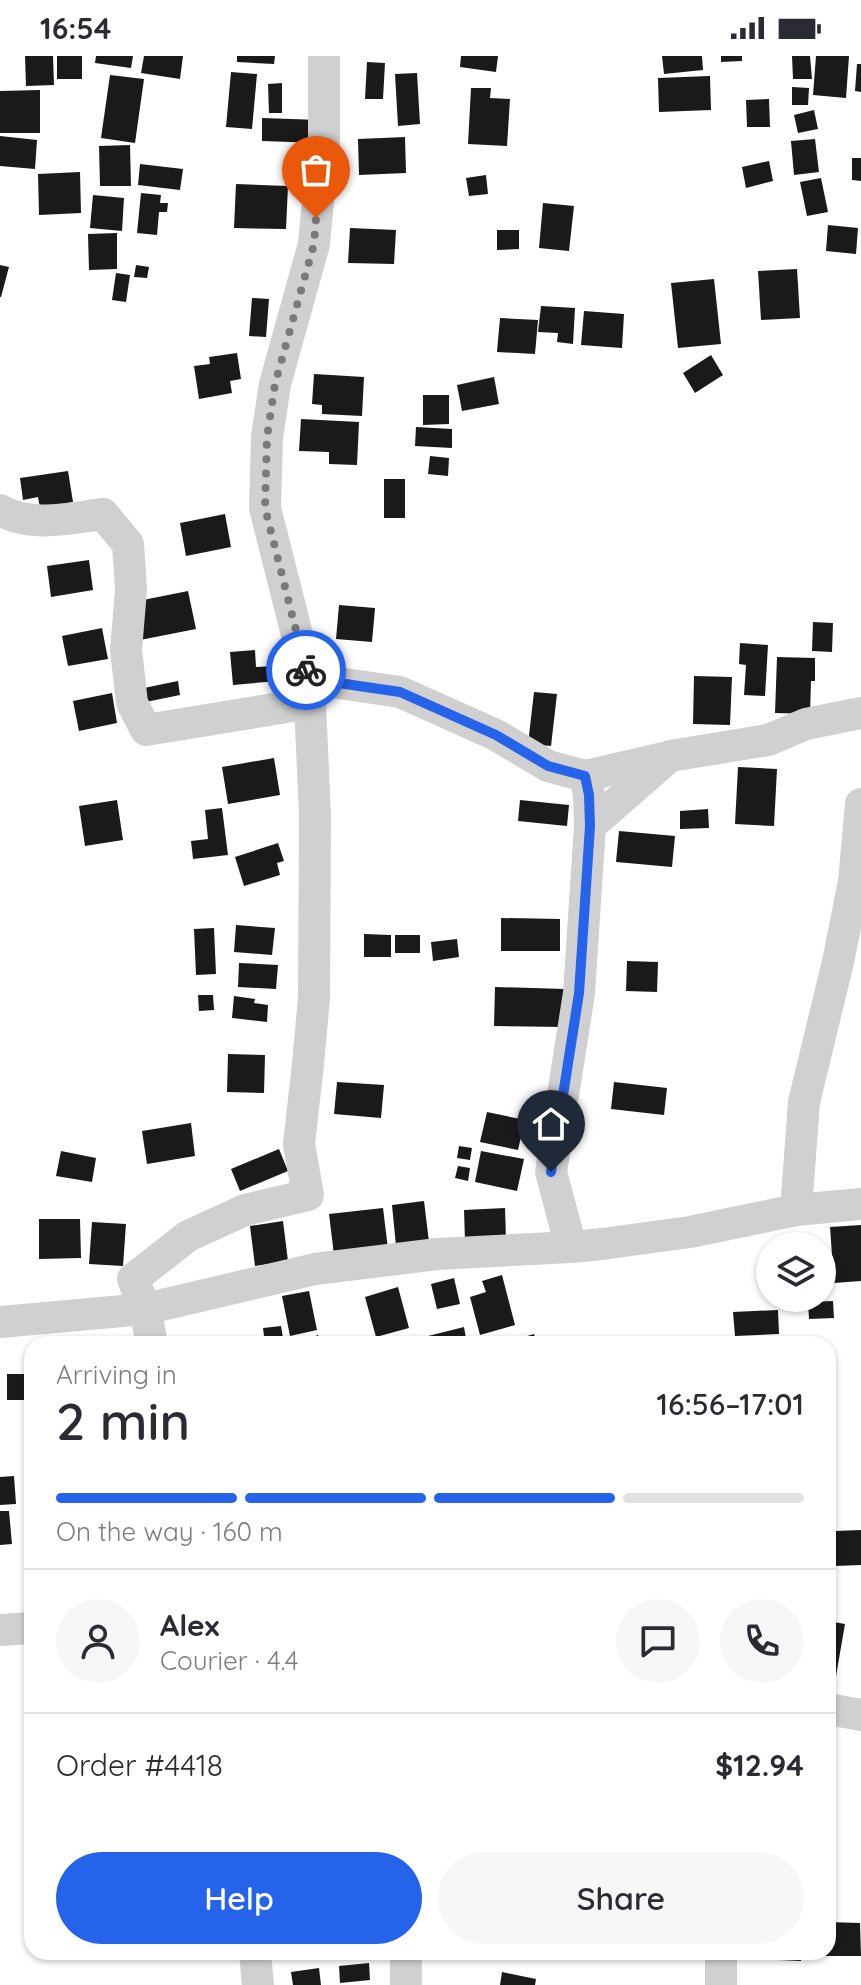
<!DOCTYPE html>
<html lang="en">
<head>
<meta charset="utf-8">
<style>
	body { margin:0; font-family:Quicksand,sans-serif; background:#f7f7f7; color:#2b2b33; height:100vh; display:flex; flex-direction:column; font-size:30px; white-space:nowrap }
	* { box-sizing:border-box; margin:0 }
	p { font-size:26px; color:#7c7c81 }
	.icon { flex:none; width:44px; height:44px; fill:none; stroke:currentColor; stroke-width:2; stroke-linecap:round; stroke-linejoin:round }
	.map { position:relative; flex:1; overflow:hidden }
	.sheet { position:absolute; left:24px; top:1280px; width:812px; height:624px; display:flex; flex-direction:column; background:#fff; border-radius:24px; box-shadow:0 2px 6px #0004 }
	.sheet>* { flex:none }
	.tools { position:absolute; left:756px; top:1176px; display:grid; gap:16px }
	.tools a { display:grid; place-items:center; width:80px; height:80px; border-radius:50%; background:#fff; box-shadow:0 2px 6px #0004; font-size:40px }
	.pin { position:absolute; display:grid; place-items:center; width:68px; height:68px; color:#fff; margin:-82px -34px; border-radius:50% 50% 50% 0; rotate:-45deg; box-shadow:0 0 8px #0007 }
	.pin .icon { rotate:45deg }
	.courier { position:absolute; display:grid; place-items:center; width:80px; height:80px; margin:-40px; border:6px solid #2563eb; border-radius:50%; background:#fff; color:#222; box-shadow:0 2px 10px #0007 }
	.summary em { font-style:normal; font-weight:600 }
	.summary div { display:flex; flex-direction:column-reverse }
	.summary { display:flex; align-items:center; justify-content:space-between; height:136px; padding:0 32px }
	h1 { font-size:52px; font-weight:600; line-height:60px }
	.bar { display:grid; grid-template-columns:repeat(4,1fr); gap:12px 8px; align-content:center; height:96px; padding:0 32px }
	.bar i { height:10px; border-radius:6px; background:#e1e1e2 }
	.bar .on { background:#2563eb }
	.bar p { grid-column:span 4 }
	.line { display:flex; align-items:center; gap:20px; padding:0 32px; border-top:2px solid #e1e1e2 }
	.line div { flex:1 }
	.round { display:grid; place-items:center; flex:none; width:84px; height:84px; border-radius:42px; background:#f7f7f7 }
	.action { display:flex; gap:16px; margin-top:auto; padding:16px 32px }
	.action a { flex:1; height:92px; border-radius:48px; background:#2563eb; color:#fff; font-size:32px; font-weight:600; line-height:92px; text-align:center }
	.action a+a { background:#f7f7f7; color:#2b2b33 }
	.status { display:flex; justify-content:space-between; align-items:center; height:56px; padding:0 40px; background:#fff; direction:ltr }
	.status svg { height:22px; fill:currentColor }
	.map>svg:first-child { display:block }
	.building { fill:#1a1a1a }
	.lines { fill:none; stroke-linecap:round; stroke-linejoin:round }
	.minor { stroke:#d0d0d0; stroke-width:32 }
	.done { stroke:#7a7a7a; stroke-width:8; stroke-dasharray:0 14.4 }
	.route { stroke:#2563eb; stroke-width:10 }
</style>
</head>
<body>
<div class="status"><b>16:54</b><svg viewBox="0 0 49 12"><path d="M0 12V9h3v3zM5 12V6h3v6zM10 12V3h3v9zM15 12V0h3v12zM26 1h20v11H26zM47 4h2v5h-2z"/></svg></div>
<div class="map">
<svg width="861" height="1929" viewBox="0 0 861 1929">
	<rect width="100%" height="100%" fill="#fff"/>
	<!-- building -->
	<g class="building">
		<path d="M25 0H53L54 29 26 30Z"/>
		<rect x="57" y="0" width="25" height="23"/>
		<path d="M96 0H133L131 12 95 7Z"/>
		<path d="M144 0H183L180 23 141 17Z"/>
		<path d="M237 0H275L274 8 237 6Z"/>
		<path d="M461 0H498L496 16 460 11Z"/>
		<path d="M662 0H702L703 14 664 18Z"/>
		<path d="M721 0H742V5L721 6Z"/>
		<path d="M792 0H810L812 23H793Z"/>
		<path d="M816 0H849L846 42 813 39Z"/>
		<path d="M367 6 385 7 383 43H365Z"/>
		<path d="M857 8H861V36L855 35Z"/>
		<path d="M231 16 257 18 252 73 226 71Z"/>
		<path d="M417 17 420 68 398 70 395 18Z"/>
		<path d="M110 19 144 23 135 87 101 82Z"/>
		<path d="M710 20 711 54 659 56 658 22Z"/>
		<path d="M282 27V57H269L268 28Z"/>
		<path d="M792 31 809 32 808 49H792Z"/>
		<path d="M471 32H491L490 42 510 43 507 90 468 88Z"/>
		<path d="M40 34V77H0V35Z"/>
		<path d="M769 43 770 71H747L746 44Z"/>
		<path d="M814 54 818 73 798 77 794 59Z"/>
		<path d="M262 62 320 64 319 87 262 85Z"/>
		<path d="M0 80 37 84 35 113 0 110Z"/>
		<path d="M405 81 406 117 359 119 358 83Z"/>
		<path d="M815 83 819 116 794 119 791 85Z"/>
		<path d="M130 89 131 130H100L99 90Z"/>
		<path d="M852 102H861V125L852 124Z"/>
		<path d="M769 105 773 125 746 132 742 111Z"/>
		<path d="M140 108 183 113 180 134 138 129Z"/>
		<path d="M80 116 81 157 39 159 38 118Z"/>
		<path d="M486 119 488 138 469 140 466 122Z"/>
		<path d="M821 122 828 156 807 160 800 126Z"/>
		<path d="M236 128 288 130 286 173 234 172Z"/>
		<path d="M141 137 161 139 160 147H168L167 156H159L157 179 137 177Z"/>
		<path d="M93 139 124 142 122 175 90 172Z"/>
		<path d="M543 147 574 150 569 195 539 192Z"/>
		<path d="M828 169 858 172 856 198 826 195Z"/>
		<path d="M350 172 396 174 394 208 348 207Z"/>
		<path d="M497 174H519V193L497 194Z"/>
		<path d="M117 177V213L89 214 88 178Z"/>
		<path d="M0 209 9 211 1 241H0Z"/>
		<path d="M136 209 149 211 147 222 134 221Z"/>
		<path d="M797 213 800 262 761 264 758 215Z"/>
		<path d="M116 217 130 219 126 246 112 244Z"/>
		<path d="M714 223 721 288 678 292 671 227Z"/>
		<path d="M252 242 269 243 266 281 249 280Z"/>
		<path d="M541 250 575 252 573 288 557 286 558 277 538 276Z"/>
		<path d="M584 255 624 258 622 292 581 289Z"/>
		<path d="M500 262 538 264 535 298 497 296Z"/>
		<path d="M237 297 241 323 230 325 232 337 199 343 194 310 210 308 209 301Z"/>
		<path d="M711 299 723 319 695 337 683 317Z"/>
		<path d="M314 318 364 321 362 360 322 358V349L312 348Z"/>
		<path d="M494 321 499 348 462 355 457 329Z"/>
		<path d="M423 339H449V368L423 369Z"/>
		<path d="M301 363 359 366 357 409 329 408V396L299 395Z"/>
		<path d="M416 371 452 373V392L415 390Z"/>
		<path d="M430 400 449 402 448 420 428 418Z"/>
		<path d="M68 415 73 446 40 452 38 441 23 444 20 422Z"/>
		<rect x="384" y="423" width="21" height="39"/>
		<path d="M225 458 231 491 186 500 180 467Z"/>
		<path d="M89 504 93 534 51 541 47 510Z"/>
		<path d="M188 535 196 573 140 584 133 546Z"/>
		<path d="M339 549 375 552 372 586 336 583Z"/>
		<path d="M813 566 833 567 832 596 812 595Z"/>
		<path d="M102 572 108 603 68 610 62 580Z"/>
		<path d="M740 587 768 589 765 640 744 639 746 609 739 608Z"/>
		<path d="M255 594 256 611 276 610 277 625 233 629 230 596Z"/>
		<path d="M777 601 815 602V625H811L810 658 775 657Z"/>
		<path d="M694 620 732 621 730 669 693 668Z"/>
		<path d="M178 625 180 639 141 647 139 633Z"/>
		<path d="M534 636 557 638 551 690 528 688Z"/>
		<path d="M112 637 117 667 79 675 73 645Z"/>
		<path d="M274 702 280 739 228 748 222 711Z"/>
		<path d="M738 711 777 713 774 770 735 768Z"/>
		<path d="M117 744 123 784 85 790 79 750Z"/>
		<path d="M520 744 569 749 567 770 518 765Z"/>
		<path d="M222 752 228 799 193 803 191 785 208 783 205 754Z"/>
		<path d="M708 753 709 772 680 773V755Z"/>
		<path d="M619 775 675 780 672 811 616 806Z"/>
		<path d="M278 787 284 805 277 807 280 819 244 830 235 801Z"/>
		<path d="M501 862 560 863V895H501Z"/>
		<path d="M236 869 275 872 272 899 234 896Z"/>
		<path d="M214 872 216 918 196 919 194 873Z"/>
		<path d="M364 878 391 879V901H364Z"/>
		<rect x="395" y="879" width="25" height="18"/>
		<path d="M457 883 459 901 433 905 431 886Z"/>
		<path d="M627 905 658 906 657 936 626 935Z"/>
		<path d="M239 907 278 909 276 933 238 931Z"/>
		<path d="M495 931 565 933 564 971 494 970Z"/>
		<path d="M198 939H213L214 954 199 955Z"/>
		<path d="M234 940 255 943 254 947 268 949 267 966 232 962Z"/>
		<path d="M228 998 265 999 264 1037 227 1036Z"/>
		<path d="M337 1026 384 1029 381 1062 334 1058Z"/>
		<path d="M614 1026 667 1032 664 1059 611 1053Z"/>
		<path d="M487 1056 525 1064 518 1094 480 1086Z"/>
		<path d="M191 1067 195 1100 147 1108 142 1075Z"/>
		<path d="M459 1090 472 1092 470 1104 457 1102Z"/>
		<path d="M279 1093 288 1115 240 1135 231 1113Z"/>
		<path d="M61 1095 96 1102 92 1126 56 1120Z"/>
		<path d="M481 1095 524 1103 517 1135 475 1126Z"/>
		<path d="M458 1110 470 1112 468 1125 455 1122Z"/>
		<path d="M424 1145 429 1186 396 1190 392 1149Z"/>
		<path d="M383 1152 388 1193 334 1199 329 1158Z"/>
		<path d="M505 1152 506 1184 465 1186 464 1154Z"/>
		<path d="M39 1163H80L81 1202 39 1203Z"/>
		<path d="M283 1165 288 1205 255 1210 250 1170Z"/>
		<path d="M92 1166 126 1168 123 1210 89 1208Z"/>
		<path d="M861 1169V1225L834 1227 830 1171Z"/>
		<path d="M502 1219 515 1269 480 1279 470 1241 486 1236 482 1225Z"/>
		<path d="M454 1222 460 1248 437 1253 431 1228Z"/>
		<path d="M398 1231 409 1272 376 1281 365 1241Z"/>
		<path d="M309 1235 317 1274 290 1280 282 1240Z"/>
		<path d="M833 1245 834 1262 809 1263 808 1246Z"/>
		<path d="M778 1254 779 1278 735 1280 733 1256Z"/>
		<path d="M281 1270 284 1288H265L263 1272Z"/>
		<path d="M464 1271 467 1288H426L424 1281Z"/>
		<path d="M534 1278 537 1288H504V1287Z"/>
		<path d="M318 1279 322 1288H295Z"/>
		<rect x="7" y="1318" width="17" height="26"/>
		<path d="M14 1420 16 1448 0 1449V1421Z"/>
		<path d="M0 1455H9L12 1488 0 1489Z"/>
		<path d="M861 1474V1509L834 1510V1475Z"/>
		<path d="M828 1565 845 1568 836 1620 828 1618Z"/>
		<path d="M828 1866 860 1867 861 1900H818V1896H828Z"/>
		<path d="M337 1896H382V1901L338 1903Z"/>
		<path d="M415 1896H434L433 1904 415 1902Z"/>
		<path d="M780 1896H801V1905L779 1904Z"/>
		<path d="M369 1907 370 1924 340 1927 339 1910Z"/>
		<path d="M319 1912 321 1929H293L291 1916Z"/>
		<path d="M502 1916 536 1923 535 1929H500Z"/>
	</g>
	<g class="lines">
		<!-- minor -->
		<g class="minor">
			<path d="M0 454C30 472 70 462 103 458L128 488 131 534 126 594 132 647 146 674 311 647"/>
			<path d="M309 626 318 624 400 636 496 679 548 710 585 720 589 739 590 770"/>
			<path d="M585 720 663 702"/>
			<path d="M796 1154 804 1046 838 906 854 825 861 748"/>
			<path d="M571 1191 551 1116 579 937 590 770 670 700 768 684 806 668 861 657"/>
			<path d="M0 1266 145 1253 315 1213 438 1198 571 1191 602 1188 690 1176 796 1154 861 1148"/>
			<path d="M152 1288 145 1253 133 1223 188 1180 245 1154 308 1139 299 1088 308 1008 314 942 315 759 309 626 265 452 267 381 275 328 314 188 324 82V0"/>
			<path d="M0 1574 32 1572"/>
			<path d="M828 1653 861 1659"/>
			<path d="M255 1896 258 1929"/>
			<path d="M721 1896V1929"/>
			<path d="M406 1929V1896"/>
		</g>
	</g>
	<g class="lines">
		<!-- done -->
		<path class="done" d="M306 614 265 452 267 381 275 328 314 188 316 162"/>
		<!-- route -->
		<path class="route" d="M306 614 309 626 318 624 400 636 496 679 548 710 585 720 589 739 590 770 579 937 551 1116"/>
	</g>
</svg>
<div class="tools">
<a><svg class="icon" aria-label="layers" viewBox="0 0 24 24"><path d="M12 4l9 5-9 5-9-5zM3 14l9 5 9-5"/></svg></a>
</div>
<div class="pin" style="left:316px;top:162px;background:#ea580c"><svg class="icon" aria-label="bag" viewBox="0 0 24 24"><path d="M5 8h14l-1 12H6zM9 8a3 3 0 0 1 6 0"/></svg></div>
<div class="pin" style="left:551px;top:1116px;background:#1f2937"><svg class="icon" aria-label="home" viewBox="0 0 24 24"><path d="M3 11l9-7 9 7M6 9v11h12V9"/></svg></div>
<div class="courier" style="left:306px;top:614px"><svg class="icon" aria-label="bike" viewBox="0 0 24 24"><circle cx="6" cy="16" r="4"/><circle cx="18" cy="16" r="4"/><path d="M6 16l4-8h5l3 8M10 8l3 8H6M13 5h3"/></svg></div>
<section class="sheet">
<div class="summary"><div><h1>2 min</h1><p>Arriving in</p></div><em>16:56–17:01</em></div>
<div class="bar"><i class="on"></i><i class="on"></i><i class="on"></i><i></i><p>On the way · 160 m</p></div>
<div class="line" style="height:144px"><a class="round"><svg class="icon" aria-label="person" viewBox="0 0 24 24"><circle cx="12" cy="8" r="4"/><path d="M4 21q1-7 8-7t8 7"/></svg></a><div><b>Alex</b><p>Courier · 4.4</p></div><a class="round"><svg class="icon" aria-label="chat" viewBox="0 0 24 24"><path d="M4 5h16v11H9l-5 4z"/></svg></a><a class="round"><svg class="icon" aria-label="phone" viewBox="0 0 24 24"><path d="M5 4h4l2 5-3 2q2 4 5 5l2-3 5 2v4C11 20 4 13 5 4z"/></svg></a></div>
<div class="line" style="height:104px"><div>Order #4418</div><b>$12.94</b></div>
<div class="action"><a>Help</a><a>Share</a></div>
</section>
</div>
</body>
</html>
